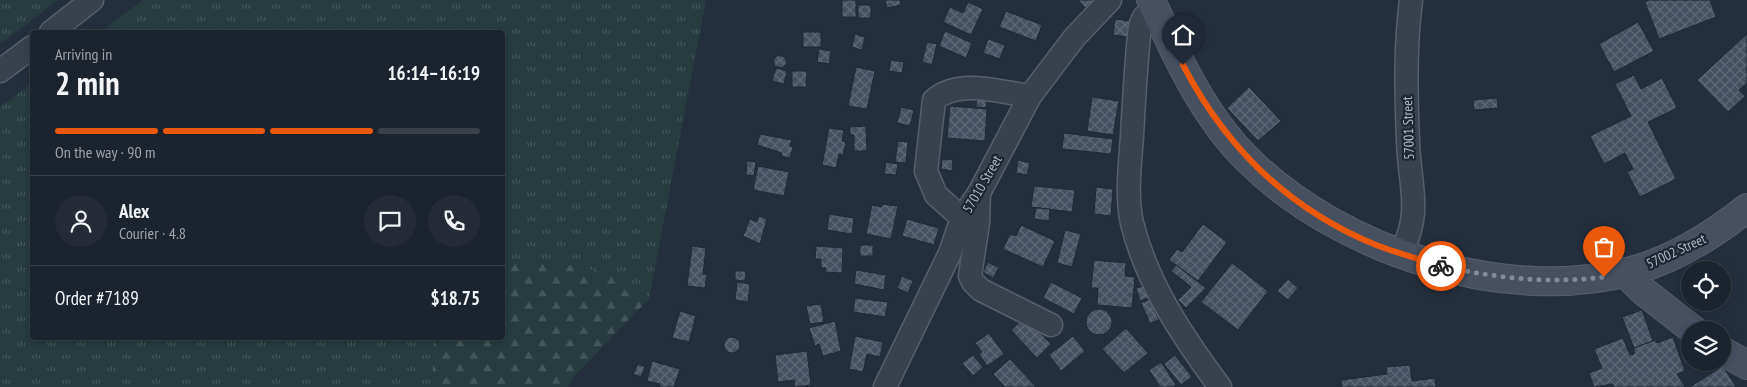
<!DOCTYPE html>
<html lang="en">
<head>
<meta charset="utf-8">
<style>
	body { margin:0; font-family:"PT Sans Narrow",sans-serif; background:#242b36; color:#f1f3f6; height:100vh; display:flex; flex-direction:column; font-size:19px; white-space:nowrap }
	* { box-sizing:border-box; margin:0 }
	p { font-size:16px; color:#a0a4aa }
	.icon { flex:none; width:28px; height:28px; fill:none; stroke:currentColor; stroke-width:2; stroke-linecap:round; stroke-linejoin:round }
	.map { position:relative; flex:1; overflow:hidden }
	.drawer { position:absolute; left:30px; top:30px; width:475px; height:310px; display:flex; flex-direction:column; background:#1b232e; border-radius:5px; box-shadow:0 2px 8px #0003,0 0 0 1px #39404a }
	.drawer>* { flex:none }
	.fabs { position:absolute; left:1681px; top:261px; display:grid; gap:10px }
	.fabs a { display:grid; place-items:center; width:50px; height:50px; border-radius:50%; background:#1b232e; box-shadow:0 2px 8px #0003,0 0 0 1px #39404a; font-size:25px }
	.pin { position:absolute; display:grid; place-items:center; width:42px; height:42px; color:#fff; margin:-51px -21px; border-radius:50% 50% 50% 0; rotate:-45deg; box-shadow:0 0 5px #0007 }
	.pin .icon { rotate:45deg }
	.courier { position:absolute; display:grid; place-items:center; width:50px; height:50px; margin:-25px; border:4px solid #ea580c; border-radius:50%; background:#fff; color:#222; box-shadow:0 1px 6px #0007 }
	.head em { font-style:normal; font-weight:800 }
	.head div { display:flex; flex-direction:column-reverse }
	.head { display:flex; align-items:center; justify-content:space-between; height:85px; padding:0 25px }
	h1 { font-size:32px; font-weight:800; line-height:38px }
	.bar { display:grid; grid-template-columns:repeat(4,1fr); gap:8px 5px; align-content:center; height:60px; padding:0 25px }
	.bar i { height:6px; border-radius:4px; background:#39404a }
	.bar .selected { background:#ea580c }
	.bar p { grid-column:span 4 }
	.line { display:flex; align-items:center; gap:12px; padding:0 25px; border-top:1px solid #39404a }
	.line div { flex:1 }
	.round { display:grid; place-items:center; flex:none; width:52px; height:52px; border-radius:26px; background:#242b36 }
	.map>svg:first-child { display:block }
	.grass { fill:url(#grass-tufts) }
	.forest { fill:url(#forest-firs) }
	.building { fill:url(#building-cross-hatch); stroke:#1f2835 }
	.lines { fill:none; stroke-linecap:round; stroke-linejoin:round }
	.street-casing { stroke:#565f6c; stroke-width:25 }
	.secondary-casing { stroke:#565f6c; stroke-width:30 }
	.street { stroke:#38414e; stroke-width:22 }
	.secondary { stroke:#465061; stroke-width:28 }
	.done { stroke:#828b98; stroke-width:5; stroke-dasharray:0 9 }
	.route { stroke:#ea580c; stroke-width:6 }
	.labels { text-anchor:middle; stroke-width:4.5; stroke-linejoin:round; paint-order:stroke }
	.street-label { font-size:14px; fill:#b4bcc9; stroke:#1d2633 }
</style>
</head>
<body>
<div class="map">
<svg width="1747" height="387" viewBox="0 0 1747 387">
	<defs>
		<pattern id="grass-tufts" width="24" height="20" patternUnits="userSpaceOnUse" patternTransform="scale(1.25)"><rect width="24" height="20" fill="#263c3f"/><path d="M3 7l-1-3M5 7V3M7 7l1-3M15 17l-1-3M17 17v-4M19 17l1-3" fill="none" stroke="#435659"/></pattern>
		<pattern id="forest-firs" width="22" height="20" patternUnits="userSpaceOnUse" patternTransform="scale(1.25)"><rect width="22" height="20" fill="#263c3f"/><path d="M5 1l3.5 6h-7zM16 11l3.5 6h-7z" fill="#435659"/></pattern>
		<pattern id="building-cross-hatch" width="8" height="8" patternUnits="userSpaceOnUse" patternTransform="scale(1.25)"><rect width="8" height="8" fill="#455162"/><path d="M0 0l8 8M0 8l8-8" fill="none" stroke="#5d6877"/></pattern>
	</defs>
	<rect width="100%" height="100%" fill="#242f3e"/>
	<!-- grass -->
	<g class="grass">
		<path d="M0 0H58L0 44Z"/>
		<path d="M143 0H706L649 299 613 274 557 262 518 261 503 269 502 32H100Z"/>
		<path d="M32 83V338H434L432 387H0V107Z"/>
	</g>
	<!-- forest -->
	<path class="forest" d="M518 261 557 262 613 274 649 299 574 376 568 387H432L434 338H502L503 269Z"/>
	<!-- building -->
	<g class="building">
		<rect x="842" y="0" width="14" height="17"/>
		<path d="M885 0H900L901 5 887 8Z"/>
		<path d="M1078 0H1095L1089 12Z"/>
		<path d="M1649 0H1710L1716 17 1659 39 1645 2Z"/>
		<path d="M968 2 983 9 971 35 943 22 950 7 963 13Z"/>
		<rect x="858" y="5" width="13" height="13"/>
		<path d="M1006 11 1042 25 1036 41 999 27Z"/>
		<path d="M1115 19 1130 21 1128 37 1113 35Z"/>
		<path d="M1638 22 1654 51 1614 72 1599 44Z"/>
		<path d="M945 31 972 43 966 58 939 46Z"/>
		<rect x="803" y="32" width="18" height="15"/>
		<path d="M855 34 865 37 862 50 852 47Z"/>
		<path d="M1747 34V83L1739 90 1745 96 1728 112 1697 80Z"/>
		<path d="M988 39 1005 45 1000 59 983 53Z"/>
		<path d="M927 42 937 44 932 65 922 62Z"/>
		<path d="M819 49 831 51 829 64 817 62Z"/>
		<path d="M778 55 785 57 787 63 782 68 775 66 773 60Z"/>
		<path d="M891 60 904 62 902 73 889 71Z"/>
		<path d="M856 67 875 71 867 109 848 106Z"/>
		<path d="M776 68 787 71 784 84 772 81Z"/>
		<path d="M792 71H807L806 87H792Z"/>
		<path d="M1634 75 1641 89 1662 78 1677 108 1648 122 1676 179 1640 197 1627 172 1633 169 1625 153 1604 164 1590 136 1631 116 1615 84Z"/>
		<path d="M1249 87 1281 121 1258 141 1227 108Z"/>
		<path d="M977 96H987L986 108 976 107Z"/>
		<path d="M1092 97 1119 101 1113 135 1087 131Z"/>
		<path d="M1497 98 1498 108 1474 110 1473 100Z"/>
		<path d="M950 106 987 109 985 141 947 138Z"/>
		<path d="M901 107 914 110 910 126 897 123Z"/>
		<path d="M866 126 867 151H854V135H850V127Z"/>
		<path d="M829 128 844 130 842 141 846 142 843 155 839 154 836 168 822 165Z"/>
		<path d="M1064 133 1113 139 1111 154 1062 149Z"/>
		<path d="M760 134 792 140 790 146 793 147 790 158 781 156 782 153 757 145Z"/>
		<path d="M898 141 908 142 906 163 895 162Z"/>
		<path d="M942 159 953 160 952 171 941 169Z"/>
		<path d="M1018 160 1030 163 1027 175 1016 173Z"/>
		<path d="M747 161 756 162 754 176 746 175Z"/>
		<path d="M886 162 898 164 896 175 884 174Z"/>
		<path d="M758 166 789 172 784 196 753 190Z"/>
		<path d="M1034 186 1075 190 1072 212 1031 207Z"/>
		<path d="M1096 187 1113 189 1111 216 1094 214Z"/>
		<path d="M882 204 898 206 891 239 866 234 872 205 882 207Z"/>
		<path d="M1036 208 1050 209 1049 221 1034 219Z"/>
		<path d="M829 214 854 218 852 234 827 230Z"/>
		<path d="M759 216 767 219 760 244 743 236 750 219 757 222Z"/>
		<path d="M907 219 939 228 934 245 902 236Z"/>
		<path d="M1203 224 1227 242 1198 281 1169 260 1177 249 1182 252Z"/>
		<path d="M1021 225 1055 241 1043 267 1003 249 1010 234 1016 236Z"/>
		<path d="M1065 230 1081 234 1072 267 1057 263Z"/>
		<rect x="860" y="245" width="13" height="11"/>
		<path d="M692 246 706 248 703 274 707 275 705 288 687 286Z"/>
		<path d="M816 246 843 248 842 273 825 272 826 268H821V259H815Z"/>
		<path d="M1094 260 1126 263 1125 276 1135 277 1132 308 1097 305 1098 288H1091Z"/>
		<path d="M988 262 999 268 993 278 983 272Z"/>
		<path d="M1232 263 1268 291 1238 330 1201 302Z"/>
		<path d="M1176 265 1206 288 1186 308 1178 300 1191 287 1171 271Z"/>
		<path d="M856 270 886 275 884 290 854 284Z"/>
		<path d="M735 271H746L745 281 735 280Z"/>
		<path d="M902 276 913 281 908 293 897 288Z"/>
		<path d="M1288 279 1298 288 1288 300 1277 291Z"/>
		<path d="M737 282 750 284 748 302 735 300Z"/>
		<path d="M1051 282 1082 298 1074 314 1043 298Z"/>
		<path d="M1147 285 1151 297 1140 301 1136 288Z"/>
		<path d="M855 298 888 302 885 317 853 312Z"/>
		<path d="M1150 299 1159 320 1150 323 1141 303Z"/>
		<path d="M821 304 824 322 810 324 806 306Z"/>
		<circle cx="1099" cy="322" r="13"/>
		<path d="M1642 310 1653 341 1634 348 1622 317Z"/>
		<path d="M680 311 696 316 689 342 672 338Z"/>
		<path d="M1025 317 1051 344 1037 358 1011 330Z"/>
		<path d="M835 321 841 351 823 356 819 344 815 346 809 328Z"/>
		<path d="M1126 328 1148 353 1124 373 1102 349Z"/>
		<path d="M989 333 1004 354 987 366 979 354 982 352 975 343Z"/>
		<path d="M855 336 883 342 880 357 867 354 863 372 849 369Z"/>
		<path d="M1073 336 1085 351 1061 371 1049 355Z"/>
		<path d="M1673 337 1685 371 1677 374 1685 387H1614L1613 384 1594 387 1589 373 1602 368 1594 349 1623 338 1630 355 1634 354V348L1655 340 1657 343Z"/>
		<circle cx="732" cy="345" r="8"/>
		<path d="M1684 346 1690 351V362H1702L1696 371 1684 362 1680 352Z"/>
		<path d="M807 351 811 385 795 387 794 380 778 382 775 355Z"/>
		<path d="M973 355 983 367 973 376 962 363Z"/>
		<path d="M1175 355 1192 377 1181 385 1164 364Z"/>
		<path d="M1010 359 1036 387H1005L993 374Z"/>
		<path d="M652 361 680 369 674 387H659L660 384 647 381Z"/>
		<path d="M1161 362 1176 385 1172 387H1160L1149 370Z"/>
		<path d="M638 364 645 367 641 377 633 374Z"/>
		<path d="M1410 365 1412 381 1435 378 1436 387H1342L1341 380 1387 374 1386 367Z"/>
		<path d="M1723 366 1736 387H1690Z"/>
	</g>
	<g class="lines">
		<!-- street casing -->
		<g class="street-casing">
			<g id="street">
				<path d="M1155 9 1144 17 1140 26C1136 62 1134 99 1132 136 1130 164 1126 196 1132 223 1147 284 1183 337 1220 387"/>
				<path d="M51 32 92 0"/>
				<path d="M0 71 32 47"/>
				<path d="M979 193 978 223 970 276 973 282 981 290 1051 325"/>
				<path d="M962 218 936 195 926 171 934 100C959 78 1000 92 1030 96"/>
				<path d="M1401 253C1423 211 1409 185 1408 141 1406 94 1405 47 1411 0"/>
				<path d="M885 387 950 253 962 218 979 193 1030 96 1074 38 1110 0"/>
			</g>
		</g>
		<!-- secondary casing -->
		<g class="secondary-casing">
			<g id="secondary">
				<path d="M1151 0C1176 56 1204 117 1248 160 1341 252 1508 306 1635 270 1677 258 1713 235 1747 208"/>
				<path d="M1624 272 1642 290 1693 330"/>
				<path d="M1722 351 1747 365"/>
			</g>
		</g>
		<!-- street -->
		<use href="#street" class="street"/>
		<!-- secondary -->
		<use href="#secondary" class="secondary"/>
	</g>
	<g class="lines">
		<!-- done -->
		<path class="done" d="M1441 266C1496 278 1547 284 1604 277"/>
		<!-- route -->
		<path class="route" d="M1183 65C1226 148 1288 209 1376 245 1397 253 1419 259 1441 266"/>
	</g>
	<g class="labels">
		<!-- street labels -->
		<g class="street-label">
			<text transform="translate(1408 128) rotate(-92)" y="5">57001 Street</text>
			<text transform="translate(982 184) rotate(-60)" y="5">57010 Street</text>
			<text transform="translate(1676 251) rotate(-25)" y="5">57002 Street</text>
		</g>
	</g>
</svg>
<div class="fabs">
<a><svg class="icon" aria-label="locate" viewBox="0 0 24 24"><circle cx="12" cy="12" r="6"/><path d="M12 2v4M12 18v4M2 12h4M18 12h4"/></svg></a>
<a><svg class="icon" aria-label="layers" viewBox="0 0 24 24"><path d="M12 4l9 5-9 5-9-5zM3 14l9 5 9-5"/></svg></a>
</div>
<div class="pin" style="left:1604px;top:277px;background:#ea580c"><svg class="icon" aria-label="bag" viewBox="0 0 24 24"><path d="M5 8h14l-1 12H6zM9 8a3 3 0 0 1 6 0"/></svg></div>
<div class="pin" style="left:1183px;top:65px;background:#1f2937"><svg class="icon" aria-label="home" viewBox="0 0 24 24"><path d="M3 11l9-7 9 7M6 9v11h12V9"/></svg></div>
<div class="courier" style="left:1441px;top:266px"><svg class="icon" aria-label="bike" viewBox="0 0 24 24"><circle cx="6" cy="16" r="4"/><circle cx="18" cy="16" r="4"/><path d="M6 16l4-8h5l3 8M10 8l3 8H6M13 5h3"/></svg></div>
<section class="drawer">
<div class="head"><div><h1>2 min</h1><p>Arriving in</p></div><em>16:14–16:19</em></div>
<div class="bar"><i class="selected"></i><i class="selected"></i><i class="selected"></i><i></i><p>On the way · 90 m</p></div>
<div class="line" style="height:90px"><a class="round"><svg class="icon" aria-label="person" viewBox="0 0 24 24"><circle cx="12" cy="8" r="4"/><path d="M4 21q1-7 8-7t8 7"/></svg></a><div><b>Alex</b><p>Courier · 4.8</p></div><a class="round"><svg class="icon" aria-label="chat" viewBox="0 0 24 24"><path d="M4 5h16v11H9l-5 4z"/></svg></a><a class="round"><svg class="icon" aria-label="phone" viewBox="0 0 24 24"><path d="M5 4h4l2 5-3 2q2 4 5 5l2-3 5 2v4C11 20 4 13 5 4z"/></svg></a></div>
<div class="line" style="height:65px"><div>Order #7189</div><b>$18.75</b></div>
</section>
</div>
</body>
</html>
